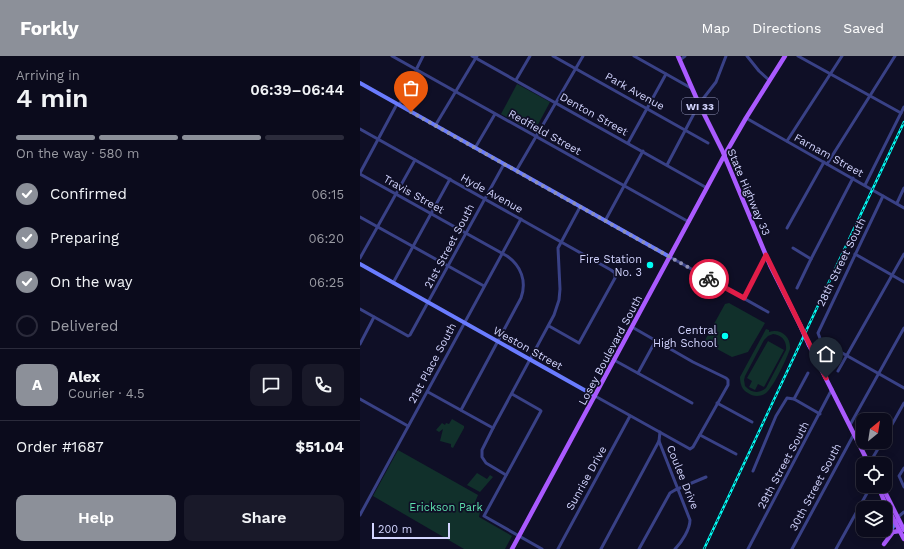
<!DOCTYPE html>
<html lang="en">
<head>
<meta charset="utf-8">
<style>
	body { margin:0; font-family:"Work Sans",sans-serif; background:#191929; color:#f1f3f6; height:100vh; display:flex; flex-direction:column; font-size:15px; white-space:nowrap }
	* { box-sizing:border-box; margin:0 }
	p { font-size:13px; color:#9a9ba3 }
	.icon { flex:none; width:22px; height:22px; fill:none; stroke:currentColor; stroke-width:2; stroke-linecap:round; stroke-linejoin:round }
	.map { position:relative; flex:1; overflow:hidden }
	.drawer { display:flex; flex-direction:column; background:#0b0b1c; width:360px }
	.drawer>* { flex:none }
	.needle { width:26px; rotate:30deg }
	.fabs { position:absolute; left:496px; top:357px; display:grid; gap:8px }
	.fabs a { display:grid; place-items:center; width:36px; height:36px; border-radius:8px; background:#0b0b1c; box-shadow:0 2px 10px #0003,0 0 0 1px #2b2b3b; font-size:20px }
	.scale { position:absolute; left:12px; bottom:10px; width:78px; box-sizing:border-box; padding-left:4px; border:2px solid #d3d5ff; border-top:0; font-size:11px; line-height:14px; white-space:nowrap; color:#d3d5ff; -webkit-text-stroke:3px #0f0f26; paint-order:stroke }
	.pin { position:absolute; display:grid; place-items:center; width:34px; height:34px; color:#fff; margin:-41px -17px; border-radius:50% 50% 50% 0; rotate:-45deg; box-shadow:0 0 4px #0007 }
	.pin .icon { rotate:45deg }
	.courier { position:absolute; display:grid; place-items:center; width:40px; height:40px; margin:-20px; border:3px solid #e11d48; border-radius:50%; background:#fff; color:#222; box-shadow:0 1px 5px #0007 }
	.overview em { font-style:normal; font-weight:600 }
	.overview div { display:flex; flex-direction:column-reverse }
	.overview { display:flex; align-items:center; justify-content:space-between; height:68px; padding:0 16px }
	h1 { font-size:26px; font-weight:600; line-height:30px }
	.bar { display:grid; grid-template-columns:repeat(4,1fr); gap:6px 4px; align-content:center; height:48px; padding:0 16px }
	.bar i { height:5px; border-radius:3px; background:#2b2b3b }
	.bar .active { background:#8c9099 }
	.bar p { grid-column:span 4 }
	.line { display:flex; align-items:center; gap:10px; padding:0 16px; border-top:1px solid #2b2b3b }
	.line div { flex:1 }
	.round { display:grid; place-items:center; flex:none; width:42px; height:42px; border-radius:8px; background:#191929 }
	ol { padding:0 16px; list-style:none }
	li { display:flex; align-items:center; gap:12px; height:44px }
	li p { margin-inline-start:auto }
	li .icon { padding:4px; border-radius:50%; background:#8c9099; color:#fff; stroke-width:4 }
	li:last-child { color:#9a9ba3 }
	li i { width:22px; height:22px; border:2px solid #2b2b3b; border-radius:50% }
	.cta { display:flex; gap:8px; margin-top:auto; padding:8px 16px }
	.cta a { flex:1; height:46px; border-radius:8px; background:#8c9099; color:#fff; font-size:16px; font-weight:600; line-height:46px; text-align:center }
	.cta a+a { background:#191929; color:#f1f3f6 }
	header { display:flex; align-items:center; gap:24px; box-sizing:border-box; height:56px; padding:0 20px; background:#8c9099; color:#fff }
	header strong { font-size:19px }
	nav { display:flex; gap:22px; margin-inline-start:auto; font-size:14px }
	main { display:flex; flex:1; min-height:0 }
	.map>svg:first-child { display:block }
	.green { fill:#11302b; fill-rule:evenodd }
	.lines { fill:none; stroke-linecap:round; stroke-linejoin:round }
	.street { stroke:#394186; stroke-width:3 }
	.secondary { stroke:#6a7cff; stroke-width:4 }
	.primary { stroke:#aa5aff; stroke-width:4.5 }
	.rail-casing { stroke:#00fef4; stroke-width:2.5 }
	.rail { stroke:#0f0f26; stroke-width:1; stroke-dasharray:3; stroke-linecap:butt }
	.primary-bridge { stroke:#aa5aff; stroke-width:4.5 }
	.done { stroke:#8e90b3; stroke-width:4; stroke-dasharray:0 7.2 }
	.route { stroke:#e11d48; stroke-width:5 }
	.poi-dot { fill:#00fef4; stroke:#0f0f26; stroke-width:1.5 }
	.labels { text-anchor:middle; stroke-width:3.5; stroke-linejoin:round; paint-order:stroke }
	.shield { fill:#0f0f26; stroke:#989abe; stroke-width:1 }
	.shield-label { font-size:10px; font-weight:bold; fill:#d3d5ff }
	.street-label { font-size:11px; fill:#d3d5ff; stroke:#0f0f26 }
	.poi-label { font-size:11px; fill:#d3d5ff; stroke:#0f0f26; text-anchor:end }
	.park-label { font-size:11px; fill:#5de2ae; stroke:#0f0f26 }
</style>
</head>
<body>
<header>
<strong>Forkly</strong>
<nav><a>Map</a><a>Directions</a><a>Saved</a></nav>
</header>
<main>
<section class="drawer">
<div class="overview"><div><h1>4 min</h1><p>Arriving in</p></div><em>06:39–06:44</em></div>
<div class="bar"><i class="active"></i><i class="active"></i><i class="active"></i><i></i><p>On the way · 580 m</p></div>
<ol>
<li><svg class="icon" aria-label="check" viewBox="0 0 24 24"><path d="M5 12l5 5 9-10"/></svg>Confirmed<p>06:15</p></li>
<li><svg class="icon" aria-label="check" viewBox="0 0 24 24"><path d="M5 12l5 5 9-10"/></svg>Preparing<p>06:20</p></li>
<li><svg class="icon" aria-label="check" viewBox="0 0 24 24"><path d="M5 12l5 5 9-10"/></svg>On the way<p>06:25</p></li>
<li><i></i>Delivered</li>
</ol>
<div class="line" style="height:72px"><b class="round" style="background:#8c9099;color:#fff">A</b><div><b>Alex</b><p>Courier · 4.5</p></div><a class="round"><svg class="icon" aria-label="chat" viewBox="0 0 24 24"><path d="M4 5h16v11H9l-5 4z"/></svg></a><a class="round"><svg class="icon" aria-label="phone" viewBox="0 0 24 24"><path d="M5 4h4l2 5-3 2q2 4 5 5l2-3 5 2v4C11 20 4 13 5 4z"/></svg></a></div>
<div class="line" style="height:52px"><div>Order #1687</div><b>$51.04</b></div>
<div class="cta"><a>Help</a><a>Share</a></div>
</section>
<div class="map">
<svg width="544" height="493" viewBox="0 0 544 493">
	<rect width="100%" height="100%" fill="#0f0f26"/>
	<!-- green -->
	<g class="green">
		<path d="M157 28 190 46 174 76 141 58Z"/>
		<path d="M369 247 405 267 388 296 372 301 344 286 365 248Z"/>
		<path d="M406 273 409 274V276C421 272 431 281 430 293 427 302 413 332 406 337 401 341 393 341 388 337 382 334 380 328 380 321ZM413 278C422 279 427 285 426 294L406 332C399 338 391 337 385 330L384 324 385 320 404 284 408 280Z"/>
		<path d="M408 285 424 294 404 331 398 328 395 334 389 331 392 325 387 322Z"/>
		<path d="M92 363 104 370V372L93 392 91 391V388L80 385 83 373 79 376 76 374 82 367 85 369 86 367 89 368Z"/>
		<path d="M38 394 118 439 113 451 120 456 119 461 152 480 145 493H104L13 440Z"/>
		<path d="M117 417 127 423 130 419 133 421 120 436 107 429Z"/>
	</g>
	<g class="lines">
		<!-- street -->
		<g class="street">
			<path d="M32 0 329 166"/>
			<path d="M112 0 347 132"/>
			<path d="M193 0 348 87"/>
			<path d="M274 0 331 32"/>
			<path d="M387 0 399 15 409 24"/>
			<path d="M438 0 541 57"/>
			<path d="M320 4 325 0"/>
			<path d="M56 14 63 0"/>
			<path d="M156 24 170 0"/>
			<path d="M39 49 58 15"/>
			<path d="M386 62 544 152"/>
			<path d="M75 70 117 0"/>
			<path d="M0 73 251 214 255 217V222L219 287 189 270"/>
			<path d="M427 85 482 0"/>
			<path d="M268 87 306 18"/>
			<path d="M115 92 135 58"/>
			<path d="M467 108 535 0"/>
			<path d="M307 109 339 48 356 26 366 0"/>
			<path d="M156 115 223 0"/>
			<path d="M0 117 37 48"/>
			<path d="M0 118 147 200C161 210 167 225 161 242L101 354"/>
			<path d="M505 129 544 51"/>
			<path d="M523 140 458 277 461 285 544 332"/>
			<path d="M537 147 544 132"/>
			<path d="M0 161 124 230"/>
			<path d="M245 165 283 95"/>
			<path d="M427 172 464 106"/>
			<path d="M433 192 451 203"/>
			<path d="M495 198 544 226"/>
			<path d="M310 201 408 256"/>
			<path d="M0 202 55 104"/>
			<path d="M33 227 90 123"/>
			<path d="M437 232 451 203 493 122"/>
			<path d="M384 242 406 199"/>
			<path d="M0 253 48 280 50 279 144 108"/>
			<path d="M0 288 14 261"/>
			<path d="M254 304 332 347"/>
			<path d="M478 315 544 198"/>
			<path d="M278 317 296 284"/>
			<path d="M68 336 133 372"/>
			<path d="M152 338 180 354 181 355 124 460 182 493"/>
			<path d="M235 340 330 393 333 391 368 329V324L366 322 333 306 272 271"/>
			<path d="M0 343 48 370"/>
			<path d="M434 343 448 317"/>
			<path d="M357 347 392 366"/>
			<path d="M490 369 544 272"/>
			<path d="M300 376 299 385 330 464C330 473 322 486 315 493"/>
			<path d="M340 379 376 398"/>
			<path d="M525 381 544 347"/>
			<path d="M509 408 522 386"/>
			<path d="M544 412 539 420 544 431"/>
			<path d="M393 415 416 360 427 342 434 343 460 358"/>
			<path d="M146 419 126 407 122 401V394L133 372 194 259 199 244 200 233 198 192 220 151"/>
			<path d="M0 459 161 163"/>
			<path d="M538 461 544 456"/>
			<path d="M198 493 270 360"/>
			<path d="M241 493 299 385"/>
			<path d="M279 493 310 437 315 434 346 421"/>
			<path d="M388 493 472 333"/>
			<path d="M432 493 494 378"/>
			<path d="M476 493 511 430"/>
		</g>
		<!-- secondary -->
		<g class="secondary">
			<path d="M0 27 310 201"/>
			<path d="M0 208 235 340"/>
			<path d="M528 480 536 465"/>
		</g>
		<!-- primary -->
		<g class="primary">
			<path d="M318 0 339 48 362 94 410 209 440 269"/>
			<path d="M449 289 509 408"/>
			<path d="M518 430 525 447 544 483"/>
			<path d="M522 430 544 474"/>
			<path d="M524 488 533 476 539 475"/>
			<path d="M152 493 364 100 386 62 425 0"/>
		</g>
		<!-- rail casing -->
		<g class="rail-casing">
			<path id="rail" d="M344 493 544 66"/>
		</g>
		<!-- rail -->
		<use href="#rail" class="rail"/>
		<!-- primary-bridge -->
		<path class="primary-bridge" d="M440 269 449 289"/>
	</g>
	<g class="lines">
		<!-- done -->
		<path class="done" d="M51 56 349 223"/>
		<!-- route -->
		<path class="route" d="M349 223 384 242 406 199 466 322"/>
	</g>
	<!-- markers -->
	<g class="poi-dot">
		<circle cx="290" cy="209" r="4"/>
		<circle cx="365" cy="280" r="4"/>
	</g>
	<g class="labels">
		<!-- shield labels -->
		<rect class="shield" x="322" y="42" width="36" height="16" rx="3"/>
		<g class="shield-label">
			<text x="340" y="54">WI 33</text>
		</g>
		<!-- street labels -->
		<g class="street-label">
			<text transform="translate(275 35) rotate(29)" y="4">Park Avenue</text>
			<text transform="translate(234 58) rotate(29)" y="4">Denton Street</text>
			<text transform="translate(185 76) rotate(29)" y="4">Redfield Street</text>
			<text transform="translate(469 99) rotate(29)" y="4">Farnam Street</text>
			<text transform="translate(389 136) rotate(67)" y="4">State Highway 33</text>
			<text transform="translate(132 137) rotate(29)" y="4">Hyde Avenue</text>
			<text transform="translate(54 138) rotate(29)" y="4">Travis Street</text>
			<text transform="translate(89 190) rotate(-62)" y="4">21st Street South</text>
			<text transform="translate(481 206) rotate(-64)" y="4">28th Street South</text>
			<text transform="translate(168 292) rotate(29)" y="4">Weston Street</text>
			<text transform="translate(250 294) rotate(-62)" y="4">Losey Boulevard South</text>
			<text transform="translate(72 307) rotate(-62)" y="4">21st Place South</text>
			<text transform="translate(423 409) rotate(-62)" y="4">29th Street South</text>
			<text transform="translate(323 421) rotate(68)" y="4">Coulee Drive</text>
			<text transform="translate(226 422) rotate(-61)" y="4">Sunrise Drive</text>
			<text transform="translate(455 431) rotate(-62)" y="4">30th Street South</text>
		</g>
		<!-- poi labels -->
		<g class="poi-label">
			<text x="282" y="207">Fire Station<tspan x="282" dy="13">No. 3</tspan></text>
			<text x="357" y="278">Central<tspan x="357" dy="13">High School</tspan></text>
		</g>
		<!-- park labels -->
		<g class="park-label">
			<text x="86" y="455">Erickson Park</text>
		</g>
	</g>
</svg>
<div class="fabs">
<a><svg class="needle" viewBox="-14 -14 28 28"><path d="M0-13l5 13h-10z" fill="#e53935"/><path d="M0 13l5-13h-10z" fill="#9a9ba3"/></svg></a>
<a><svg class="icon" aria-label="locate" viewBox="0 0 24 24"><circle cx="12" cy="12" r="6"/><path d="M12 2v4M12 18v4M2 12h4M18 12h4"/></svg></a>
<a><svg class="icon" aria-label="layers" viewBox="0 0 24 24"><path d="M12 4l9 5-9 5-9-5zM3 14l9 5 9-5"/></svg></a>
</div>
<div class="scale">200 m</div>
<div class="pin" style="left:51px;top:56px;background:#ea580c"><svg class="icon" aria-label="bag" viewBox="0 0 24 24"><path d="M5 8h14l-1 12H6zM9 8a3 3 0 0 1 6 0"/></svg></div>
<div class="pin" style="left:466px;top:322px;background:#1f2937"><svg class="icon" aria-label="home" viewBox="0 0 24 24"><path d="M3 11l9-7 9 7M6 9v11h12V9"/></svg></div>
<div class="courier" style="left:349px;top:223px"><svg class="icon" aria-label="bike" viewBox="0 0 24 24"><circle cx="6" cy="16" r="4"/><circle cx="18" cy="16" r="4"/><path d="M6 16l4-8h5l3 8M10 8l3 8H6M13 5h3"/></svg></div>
</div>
</main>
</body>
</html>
